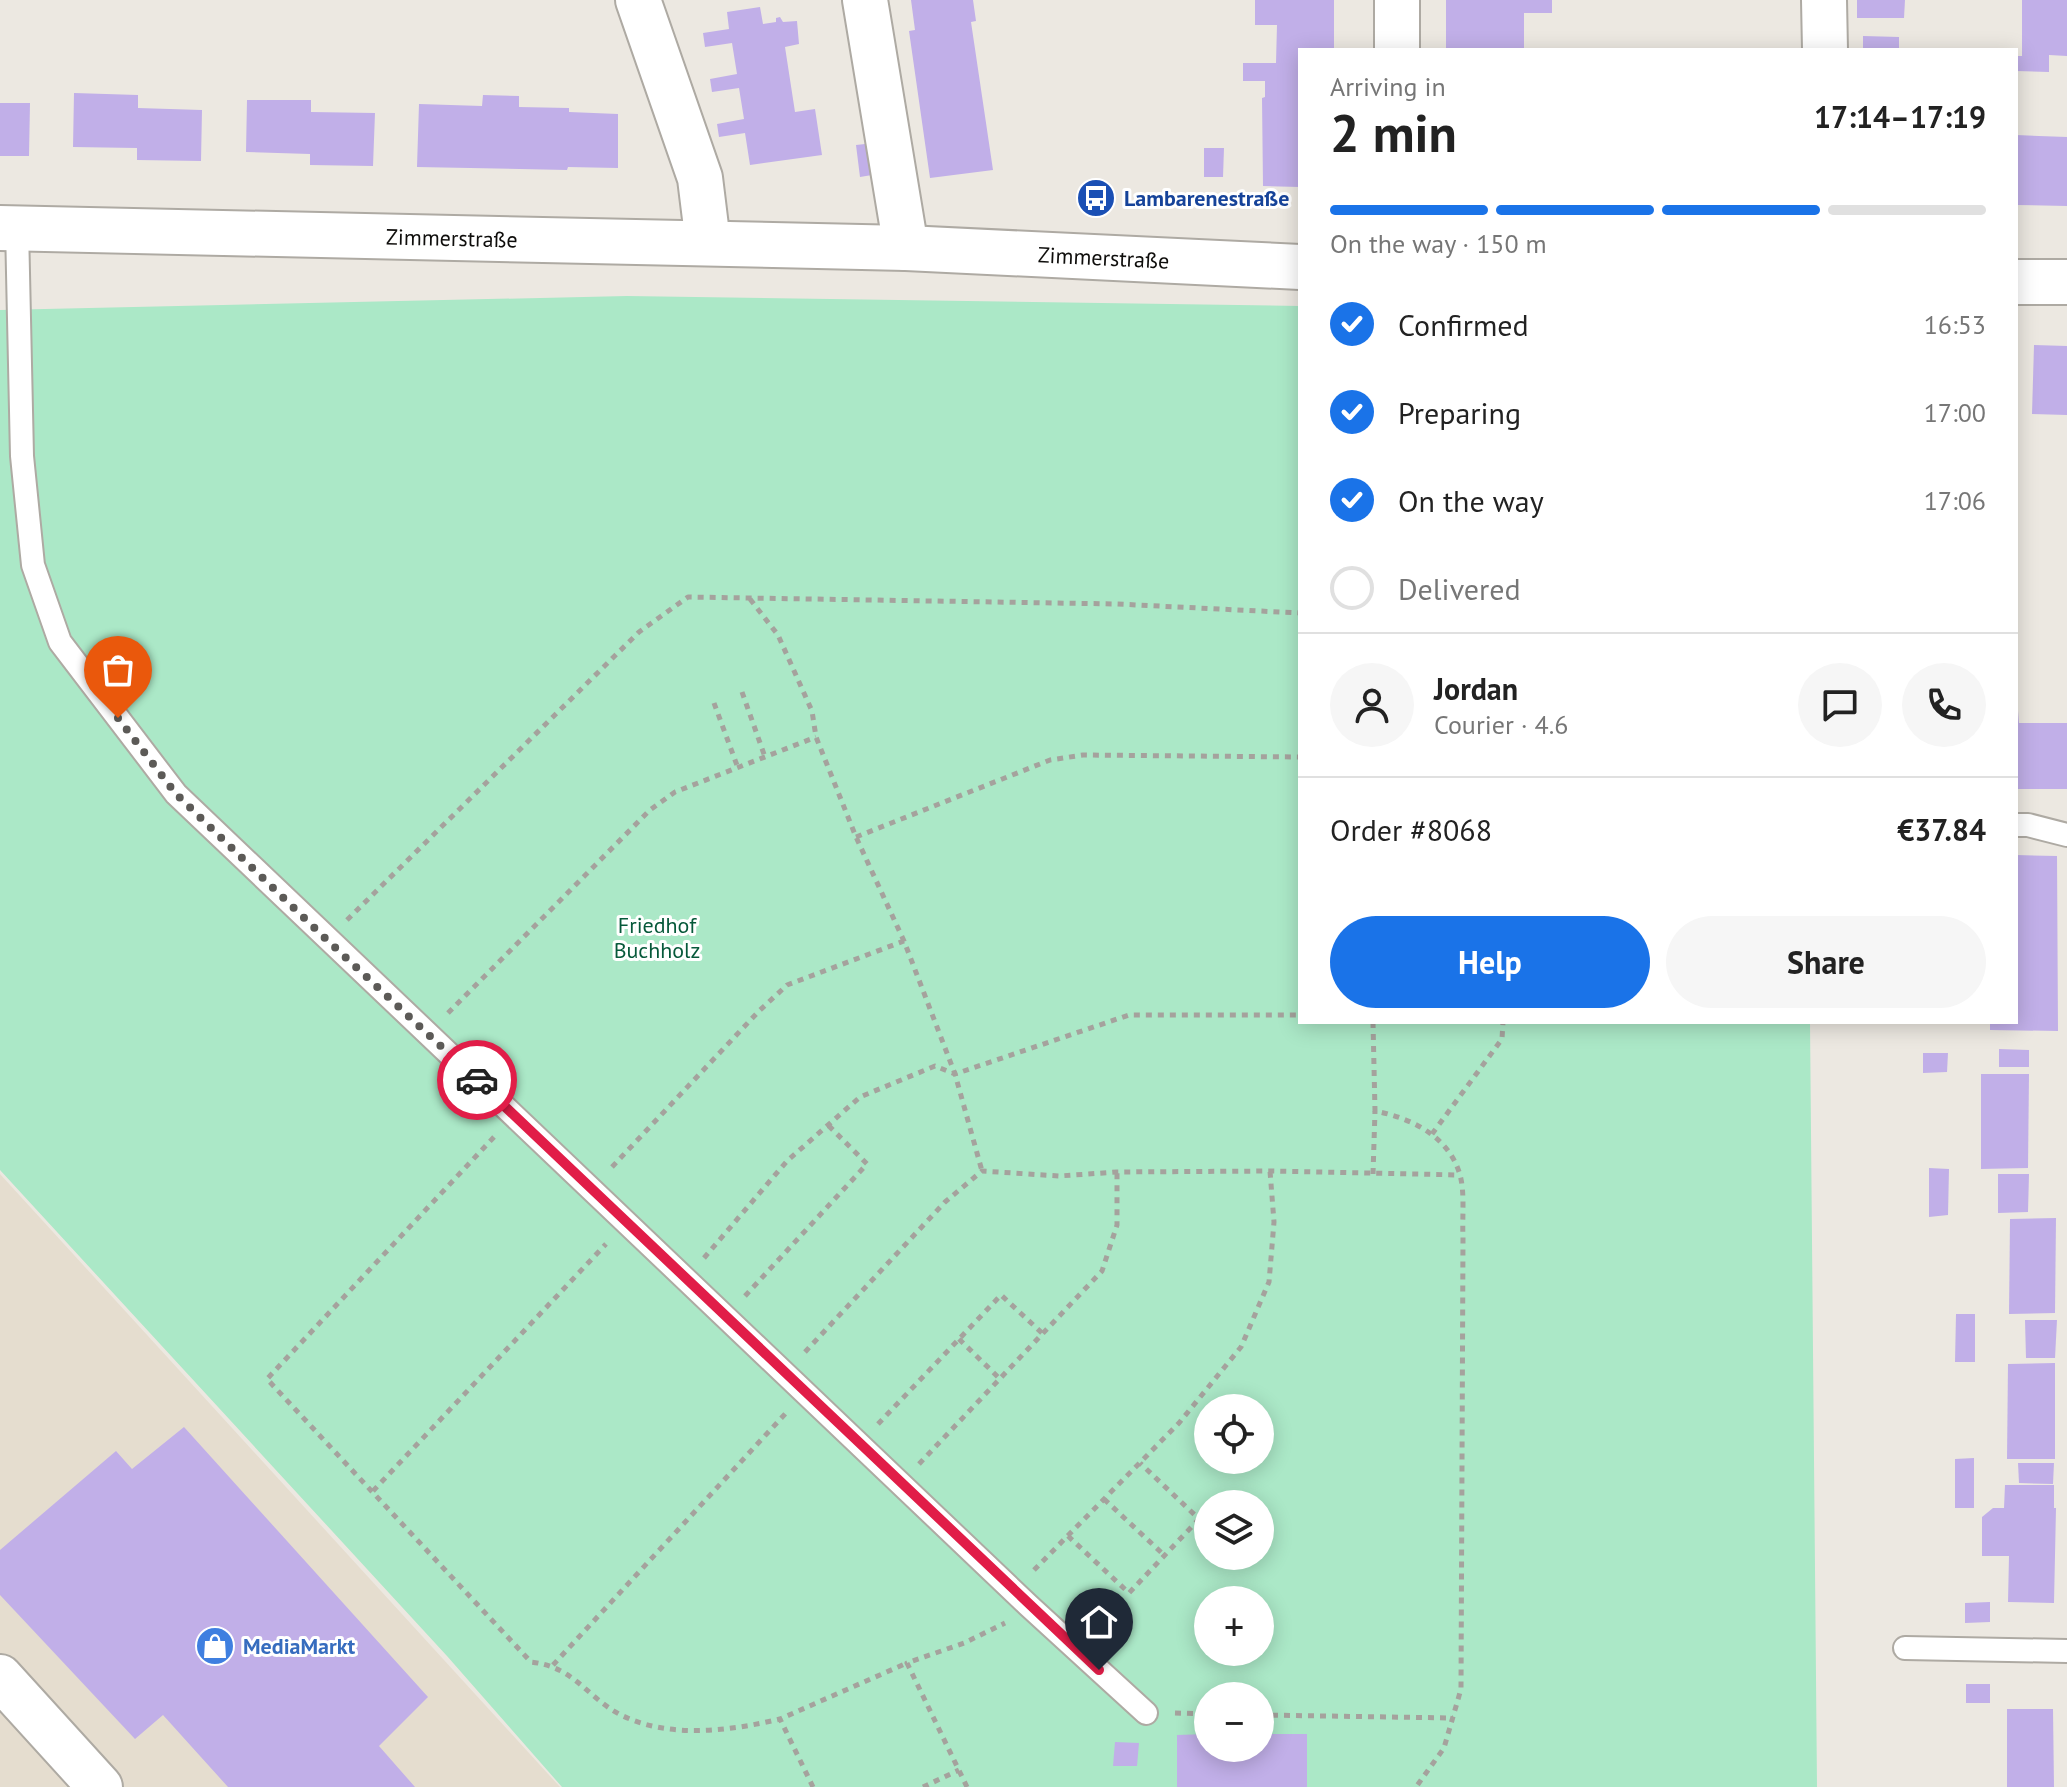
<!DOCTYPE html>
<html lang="en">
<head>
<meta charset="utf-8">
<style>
	body { margin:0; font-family:"PT Sans",sans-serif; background:#f6f6f6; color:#222; height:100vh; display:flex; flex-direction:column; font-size:30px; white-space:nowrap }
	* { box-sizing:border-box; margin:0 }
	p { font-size:26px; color:#767676 }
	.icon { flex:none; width:44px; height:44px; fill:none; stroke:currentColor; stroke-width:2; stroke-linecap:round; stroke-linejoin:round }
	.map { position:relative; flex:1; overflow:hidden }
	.panel { position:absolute; left:1298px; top:48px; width:720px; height:976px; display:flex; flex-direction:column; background:#fff; border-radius:0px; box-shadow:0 4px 20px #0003 }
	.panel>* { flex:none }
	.controls { position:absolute; left:1194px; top:1394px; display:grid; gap:16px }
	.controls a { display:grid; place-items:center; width:80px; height:80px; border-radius:50%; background:#fff; box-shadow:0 4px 20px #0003; font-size:40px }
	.pin { position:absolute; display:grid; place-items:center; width:68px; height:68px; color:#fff; margin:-82px -34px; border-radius:50% 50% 50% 0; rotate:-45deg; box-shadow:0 0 8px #0007 }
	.pin .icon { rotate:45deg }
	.courier { position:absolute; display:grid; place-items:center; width:80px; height:80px; margin:-40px; border:6px solid #e11d48; border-radius:50%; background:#fff; color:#222; box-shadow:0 2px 10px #0007 }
	.head em { font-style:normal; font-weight:700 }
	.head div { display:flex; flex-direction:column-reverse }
	.head { display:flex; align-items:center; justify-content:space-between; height:136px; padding:0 32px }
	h1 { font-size:52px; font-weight:700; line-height:60px }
	.bar { display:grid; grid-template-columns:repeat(4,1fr); gap:12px 8px; align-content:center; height:96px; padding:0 32px }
	.bar i { height:10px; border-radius:6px; background:#e0e0e0 }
	.bar .selected { background:#1a73e8 }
	.bar p { grid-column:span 4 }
	.line { display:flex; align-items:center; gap:20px; padding:0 32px; border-top:2px solid #e0e0e0 }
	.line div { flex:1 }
	.round { display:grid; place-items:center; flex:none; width:84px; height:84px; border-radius:42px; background:#f6f6f6 }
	ol { padding:0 32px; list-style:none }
	li { display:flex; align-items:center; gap:24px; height:88px }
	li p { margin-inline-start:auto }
	li .icon { padding:8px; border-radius:50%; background:#1a73e8; color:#fff; stroke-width:4 }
	li:last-child { color:#767676 }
	li i { width:44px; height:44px; border:4px solid #e0e0e0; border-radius:50% }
	.button { display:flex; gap:16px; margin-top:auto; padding:16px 32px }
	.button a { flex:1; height:92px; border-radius:48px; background:#1a73e8; color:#fff; font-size:32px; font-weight:700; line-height:92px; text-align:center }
	.button a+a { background:#f6f6f6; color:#222 }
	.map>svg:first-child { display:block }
	.built { fill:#e5ddcf }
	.green { fill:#abe8c7; fill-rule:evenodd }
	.building { fill:#c1afe8 }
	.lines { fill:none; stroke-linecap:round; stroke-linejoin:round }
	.lane-casing { stroke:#aeaaa3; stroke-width:26 }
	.street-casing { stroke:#aeaaa3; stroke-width:48 }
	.path { stroke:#a5a29d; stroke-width:5; stroke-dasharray:6 6; stroke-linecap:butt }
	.lane { stroke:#fff; stroke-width:22 }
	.street { stroke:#fff; stroke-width:44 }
	.done { stroke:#5c5a57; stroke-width:8; stroke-dasharray:0 14.4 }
	.route { stroke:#e11d48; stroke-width:10 }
	.labels { text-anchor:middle; stroke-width:6; stroke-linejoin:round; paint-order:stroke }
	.transit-label { font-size:22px; font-weight:bold; fill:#164399; stroke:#fff; text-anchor:start }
	.street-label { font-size:22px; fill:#0f0e0c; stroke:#fff }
	.park-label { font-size:22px; fill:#06593a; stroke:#fff }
	.shop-label { font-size:22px; font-weight:bold; fill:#366cbe; stroke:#fff; text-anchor:start }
</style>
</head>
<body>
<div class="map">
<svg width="2067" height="1787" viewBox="0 0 2067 1787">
	<rect width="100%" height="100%" fill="#ece8e1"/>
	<!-- built -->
	<path class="built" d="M0 1174 560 1787H0Z"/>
	<!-- green -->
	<path class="green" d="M627 296 1300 306V1022H1810L1817 1787H562L447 1656 0 1170V310ZM1208 1408H1260V1460H1208ZM1208 1504H1260V1556H1208ZM1208 1600H1260V1652H1208ZM1208 1696H1260V1748H1208Z"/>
	<!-- building -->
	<g class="building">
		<path d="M911 0H973L976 21 971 22 993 170 930 178 909 31 915 30Z"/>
		<path d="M1255 0H1334V49L1300 50V187L1263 186 1262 98 1265 97V81H1243V63H1276L1277 25H1255Z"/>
		<path d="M1446 0H1552V13H1524V50H1446Z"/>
		<path d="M1857 0H1905L1904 18H1857Z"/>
		<path d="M2022 0H2067V56L2049 55V72L2016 71V56H2022Z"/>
		<path d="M760 7 763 24 776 22V18L780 17 783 22 797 21 799 44 785 47 795 112 815 109 822 155 750 165 745 133 719 137 717 124 744 119 739 88 712 92 710 79 737 74 732 43 705 47 703 33 729 29 727 12Z"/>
		<path d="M1863 36 1899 37V50H1863Z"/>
		<path d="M74 93 138 95V108L202 110 201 161 137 160V148L73 147Z"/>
		<path d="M483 95 519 96V107L569 108V112L618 114V168L568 167 567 170 417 167 419 104 482 106Z"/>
		<path d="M247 100H311V112L375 113 373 166 310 165V154L246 152Z"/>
		<path d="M0 103H30L29 156H0Z"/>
		<path d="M2016 135 2067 137V206L2016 205Z"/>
		<path d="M874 143 878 174 860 177 856 145Z"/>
		<path d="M1204 148H1224L1223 177H1204Z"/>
		<path d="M2034 345 2067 346V415L2032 414Z"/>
		<path d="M2016 711H2018L2019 723H2067V789H2016Z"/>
		<path d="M2016 855 2057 856 2058 1031 1990 1030V1022H2016Z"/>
		<path d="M1999 1049 2029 1050V1067H1999Z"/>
		<path d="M1923 1053H1948L1947 1072 1923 1073Z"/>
		<path d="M1981 1074H2029L2028 1168 1981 1169Z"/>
		<path d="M1929 1168 1949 1169 1948 1215 1929 1217Z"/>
		<path d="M1998 1174H2029L2028 1212 1998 1213Z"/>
		<path d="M2056 1218 2055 1313 2009 1314 2010 1219Z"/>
		<path d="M1956 1314H1975V1362H1955Z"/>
		<path d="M2025 1320H2057L2055 1358H2026Z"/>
		<path d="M2055 1363V1459H2007L2008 1364Z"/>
		<path d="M184 1427 428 1697 379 1746 415 1787H228L163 1715 135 1739 0 1595V1550L116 1451 132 1469Z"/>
		<path d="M1974 1458V1508H1955V1459Z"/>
		<path d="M2018 1463H2054L2053 1484 2019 1483Z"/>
		<path d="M2005 1485H2054V1508H2056L2054 1603 2008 1602 2009 1556H1982V1517L1993 1508H2004Z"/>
		<path d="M1990 1602V1622L1965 1623V1603Z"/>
		<rect x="1966" y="1684" width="24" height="19"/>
		<path d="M2007 1709H2053L2054 1787H2007Z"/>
		<path d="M1208 1734V1748H1260V1734H1307V1787H1177V1735Z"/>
		<path d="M1115 1742 1139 1743 1137 1766H1113Z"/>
	</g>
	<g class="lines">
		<!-- lane casing -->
		<g class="lane-casing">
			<g id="lane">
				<path d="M17 227 22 456 33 565 60 642 176 794 1028 1605 1146 1713"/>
				<path d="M2016 825H2028L2067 835"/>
				<path d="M1905 1648 2067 1651"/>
			</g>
		</g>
		<!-- street casing -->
		<g class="street-casing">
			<g id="street">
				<path d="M638 0 700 178 708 243"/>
				<path d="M865 0 906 248"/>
				<path d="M1824 0 1825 50"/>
				<path d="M1397 50V0"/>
				<path id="s1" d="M0 228 906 248 1300 267"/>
				<path d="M2016 282H2067"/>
				<path d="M0 1677 100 1787"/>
			</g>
		</g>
		<!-- path -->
		<g class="path">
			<path d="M750 599 778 635 812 711 816 737 856 837 904 941 955 1074 982 1171"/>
			<path d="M742 692 765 757"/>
			<path d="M714 703 738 768"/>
			<path d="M856 837 1050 760 1083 755 1300 757"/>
			<path d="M347 920 639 632 688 597 1117 604 1300 613"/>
			<path d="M448 1013 650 810 675 792 816 737"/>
			<path d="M1373 1022 1375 1111C1411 1118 1449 1136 1460 1175 1465 1193 1462 1217 1463 1237L1461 1689 1444 1748 1416 1787"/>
			<path d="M1432 1134 1502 1039 1503 1022"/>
			<path d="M494 1137 267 1379 531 1662C575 1667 586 1697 621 1715 669 1739 730 1731 780 1719"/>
			<path d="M612 1167 759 1011 787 985 904 941"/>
			<path d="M1373 1174 1375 1111"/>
			<path d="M704 1258 787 1161 860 1097 935 1066 955 1074 1129 1015H1300"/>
			<path d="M745 1296 867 1164 828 1125"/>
			<path d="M959 1339 1000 1379"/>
			<path d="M805 1352 945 1202 982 1171 1059 1176 1117 1172 1270 1171 1460 1175"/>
			<path d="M878 1424 1001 1295 1042 1333"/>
			<path d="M919 1464 1102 1271 1117 1225V1172"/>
			<path d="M373 1491 606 1244"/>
			<path d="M1104 1499 1164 1555"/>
			<path d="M1068 1536 1129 1593 1199 1519 1140 1463"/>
			<path d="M1034 1570 1179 1423 1241 1347 1269 1282 1274 1222 1270 1171"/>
			<path d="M553 1665 786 1413"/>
			<path d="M1175 1713 1208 1714"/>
			<path d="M1260 1715 1453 1718"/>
			<path d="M813 1787 780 1719 907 1663"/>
			<path d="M923 1787 959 1770"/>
			<path d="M967 1787 907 1663 964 1643 1005 1623"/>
		</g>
		<!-- lane -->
		<use href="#lane" class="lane"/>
		<!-- street -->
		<use href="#street" class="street"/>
	</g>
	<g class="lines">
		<!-- done -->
		<path class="done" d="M118 718 176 794 327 940 477 1080"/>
		<!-- route -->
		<path class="route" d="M477 1080 1099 1670"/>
	</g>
	<!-- icons -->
	<defs>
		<g id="bus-disc" transform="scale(2)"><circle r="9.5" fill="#1a4fb4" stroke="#fff"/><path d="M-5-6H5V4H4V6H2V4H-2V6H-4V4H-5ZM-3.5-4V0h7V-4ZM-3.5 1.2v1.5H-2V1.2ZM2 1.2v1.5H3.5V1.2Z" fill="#fff"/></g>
		<g id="shop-disc" transform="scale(2)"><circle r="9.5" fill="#3f7fe0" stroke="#fff"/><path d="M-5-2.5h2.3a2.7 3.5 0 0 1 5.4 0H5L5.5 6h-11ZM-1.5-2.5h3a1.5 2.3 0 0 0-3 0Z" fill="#fff"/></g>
	</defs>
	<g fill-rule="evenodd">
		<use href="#bus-disc" x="1096" y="198"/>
		<use href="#shop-disc" x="215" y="1646"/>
	</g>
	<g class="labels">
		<!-- transit labels -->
		<g class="transit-label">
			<text x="1124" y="206">Lambarenestraße</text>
		</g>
		<!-- street labels -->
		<g class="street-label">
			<text dy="8" stroke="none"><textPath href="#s1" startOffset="452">Zimmerstraße</textPath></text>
			<text dy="8" stroke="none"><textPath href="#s1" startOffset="1104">Zimmerstraße</textPath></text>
		</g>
		<!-- park labels -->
		<g class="park-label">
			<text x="657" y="933">Friedhof<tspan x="657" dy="25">Buchholz</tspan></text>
		</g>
		<!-- shop labels -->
		<g class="shop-label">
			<text x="243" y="1654">MediaMarkt</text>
		</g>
	</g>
</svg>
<div class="controls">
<a><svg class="icon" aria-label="locate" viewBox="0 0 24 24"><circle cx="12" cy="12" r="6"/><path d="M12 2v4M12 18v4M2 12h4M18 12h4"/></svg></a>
<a><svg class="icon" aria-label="layers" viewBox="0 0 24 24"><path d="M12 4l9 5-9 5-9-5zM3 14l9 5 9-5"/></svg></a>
<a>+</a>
<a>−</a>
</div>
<div class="pin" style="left:118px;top:718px;background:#ea580c"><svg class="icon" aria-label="bag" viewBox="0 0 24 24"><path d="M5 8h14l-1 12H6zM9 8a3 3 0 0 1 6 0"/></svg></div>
<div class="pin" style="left:1099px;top:1670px;background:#1f2937"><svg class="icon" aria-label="home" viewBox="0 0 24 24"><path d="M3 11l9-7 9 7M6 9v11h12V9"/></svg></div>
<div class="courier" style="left:477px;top:1080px"><svg class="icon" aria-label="car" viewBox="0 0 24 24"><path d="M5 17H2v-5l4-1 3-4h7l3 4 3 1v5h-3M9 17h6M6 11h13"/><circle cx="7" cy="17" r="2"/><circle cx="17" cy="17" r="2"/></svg></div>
<section class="panel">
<div class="head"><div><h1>2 min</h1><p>Arriving in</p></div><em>17:14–17:19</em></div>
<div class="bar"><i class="selected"></i><i class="selected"></i><i class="selected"></i><i></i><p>On the way · 150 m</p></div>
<ol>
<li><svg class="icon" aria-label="check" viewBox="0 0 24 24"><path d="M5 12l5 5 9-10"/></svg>Confirmed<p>16:53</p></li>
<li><svg class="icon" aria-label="check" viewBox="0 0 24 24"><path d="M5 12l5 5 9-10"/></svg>Preparing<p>17:00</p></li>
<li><svg class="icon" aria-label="check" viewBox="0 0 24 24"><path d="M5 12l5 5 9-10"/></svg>On the way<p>17:06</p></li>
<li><i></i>Delivered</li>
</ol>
<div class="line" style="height:144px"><a class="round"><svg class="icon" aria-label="person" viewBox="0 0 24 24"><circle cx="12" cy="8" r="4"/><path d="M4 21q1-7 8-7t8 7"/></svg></a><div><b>Jordan</b><p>Courier · 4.6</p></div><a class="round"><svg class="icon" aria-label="chat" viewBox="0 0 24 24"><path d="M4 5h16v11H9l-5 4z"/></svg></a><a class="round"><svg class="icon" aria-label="phone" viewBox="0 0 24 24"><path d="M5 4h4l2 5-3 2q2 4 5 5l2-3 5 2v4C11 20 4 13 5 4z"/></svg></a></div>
<div class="line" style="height:104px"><div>Order #8068</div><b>€37.84</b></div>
<div class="button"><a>Help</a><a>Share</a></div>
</section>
</div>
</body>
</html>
